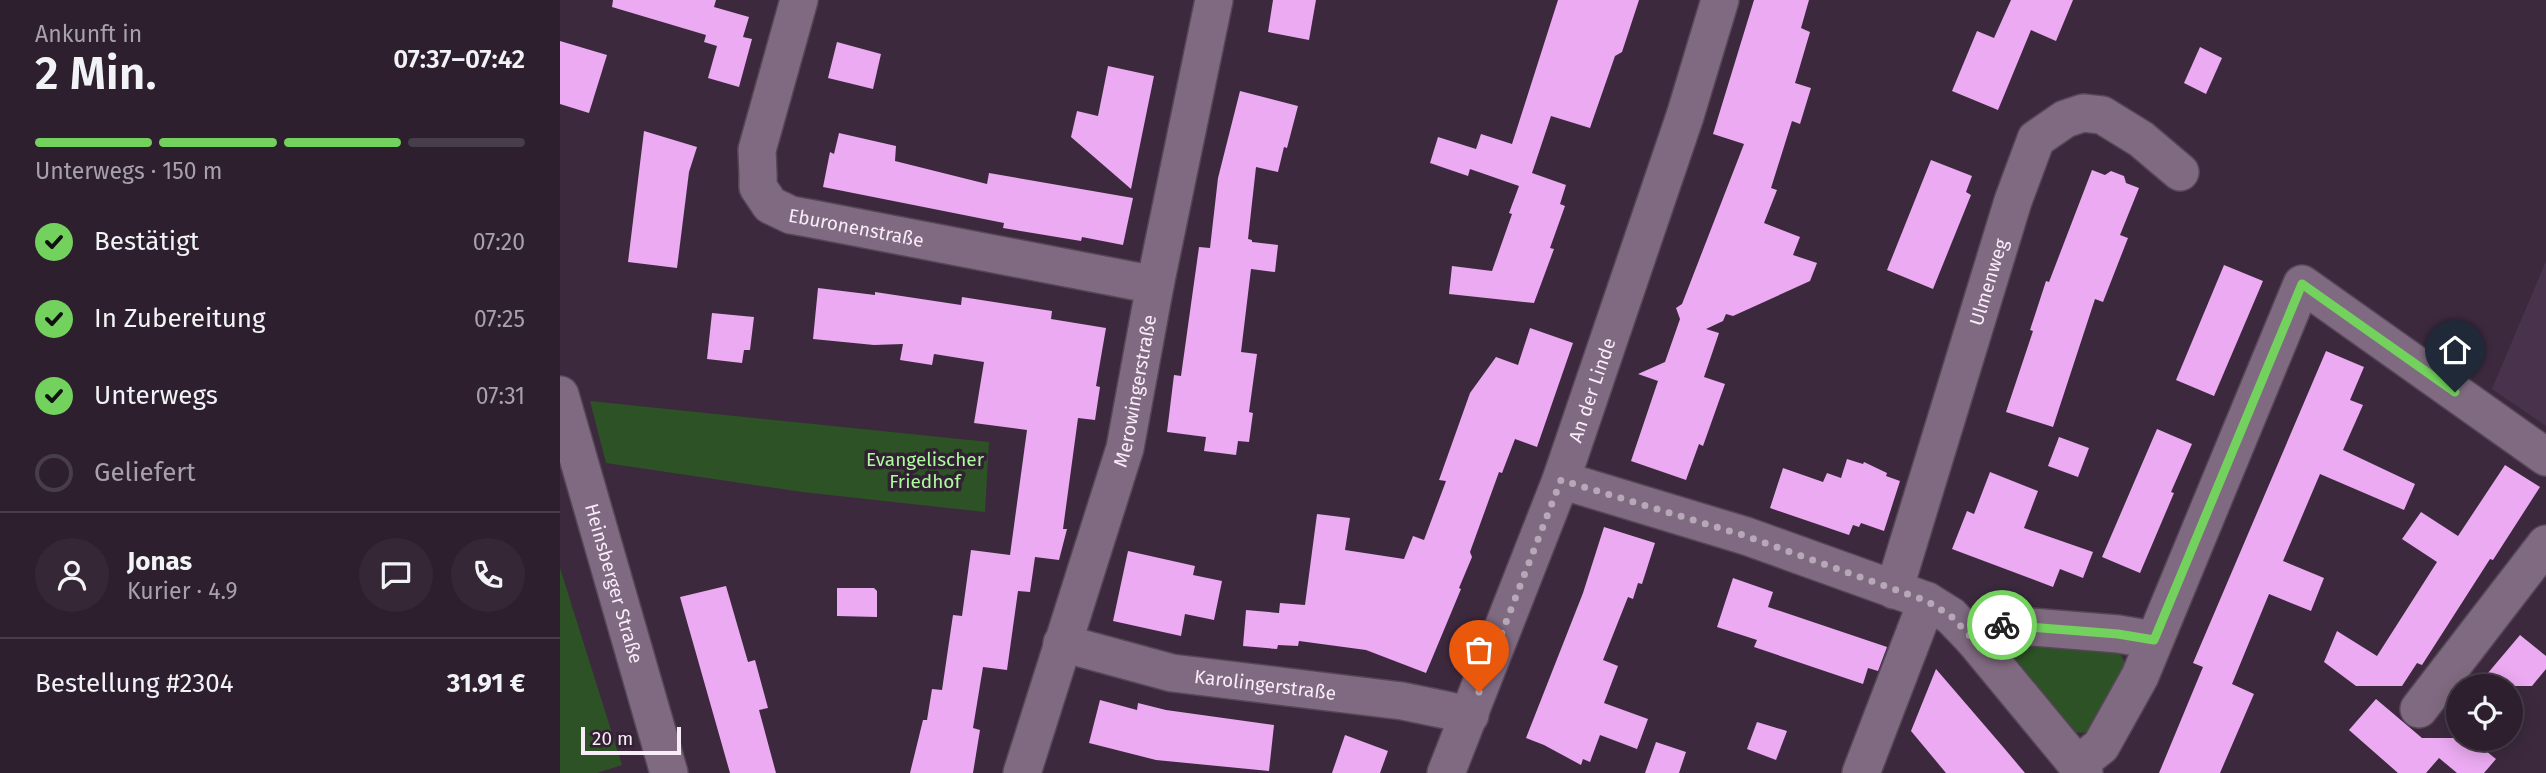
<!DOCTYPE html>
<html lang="de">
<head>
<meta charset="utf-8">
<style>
	body { margin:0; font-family:"Fira Sans",sans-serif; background:#352736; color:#f1f3f6; height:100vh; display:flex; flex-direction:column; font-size:26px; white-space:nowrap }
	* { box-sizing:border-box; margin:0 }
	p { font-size:23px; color:#a7a2aa }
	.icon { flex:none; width:38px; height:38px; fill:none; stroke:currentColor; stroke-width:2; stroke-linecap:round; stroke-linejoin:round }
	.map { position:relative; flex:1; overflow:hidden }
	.details { display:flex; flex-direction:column; background:#2d1f2e; width:560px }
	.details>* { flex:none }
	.fabs { position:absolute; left:1886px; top:674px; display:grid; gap:14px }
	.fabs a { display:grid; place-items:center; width:77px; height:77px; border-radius:50%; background:#2d1f2e; box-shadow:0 4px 18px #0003,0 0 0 2px #483d4a; font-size:35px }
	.scale { position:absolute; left:21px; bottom:18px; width:100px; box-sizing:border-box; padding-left:7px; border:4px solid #f9ecf9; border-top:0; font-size:19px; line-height:24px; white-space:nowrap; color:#f9ecf9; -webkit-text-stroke:5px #322033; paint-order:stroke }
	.pin { position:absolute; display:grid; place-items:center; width:60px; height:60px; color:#fff; margin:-72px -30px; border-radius:50% 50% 50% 0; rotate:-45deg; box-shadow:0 0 7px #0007 }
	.pin .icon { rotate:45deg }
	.courier { position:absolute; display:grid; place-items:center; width:70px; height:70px; margin:-35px; border:5px solid #72d25d; border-radius:50%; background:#fff; color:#222; box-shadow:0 2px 9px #0007 }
	.head em { font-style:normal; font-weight:600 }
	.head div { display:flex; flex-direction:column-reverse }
	.head { display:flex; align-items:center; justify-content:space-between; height:119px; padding:0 35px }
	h1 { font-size:46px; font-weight:600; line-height:52px }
	.bar { display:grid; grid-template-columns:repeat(4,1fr); gap:10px 7px; align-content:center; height:84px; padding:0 35px }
	.bar i { height:9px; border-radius:5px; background:#483d4a }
	.bar .on { background:#72d25d }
	.bar p { grid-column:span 4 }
	.line { display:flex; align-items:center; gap:18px; padding:0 35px; border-top:2px solid #483d4a }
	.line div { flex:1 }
	.round { display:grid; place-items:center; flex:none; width:74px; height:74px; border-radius:37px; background:#352736 }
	ol { padding:0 35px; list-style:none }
	li { display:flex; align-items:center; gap:21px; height:77px }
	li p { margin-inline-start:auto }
	li .icon { padding:7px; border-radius:50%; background:#72d25d; color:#111; stroke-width:4 }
	li:last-child { color:#a7a2aa }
	li i { width:38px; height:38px; border:4px solid #483d4a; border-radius:50% }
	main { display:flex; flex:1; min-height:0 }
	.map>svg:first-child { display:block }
	.built { fill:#49324b }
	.green { fill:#2d5225 }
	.building { fill:#ebaaf1 }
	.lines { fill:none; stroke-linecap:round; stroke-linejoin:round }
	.minor-casing { stroke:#564657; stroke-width:40 }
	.minor { stroke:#806a81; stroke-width:37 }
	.done { stroke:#b7a8b8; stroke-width:7; stroke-dasharray:0 12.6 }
	.route { stroke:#72d25d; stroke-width:9 }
	.labels { text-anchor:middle; stroke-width:7; stroke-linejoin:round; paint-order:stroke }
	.street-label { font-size:19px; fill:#f9ecf9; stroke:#322033 }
	.park-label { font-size:19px; fill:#acfb9c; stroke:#322033 }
</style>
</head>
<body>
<main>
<section class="details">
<div class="head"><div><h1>2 Min.</h1><p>Ankunft in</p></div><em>07:37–07:42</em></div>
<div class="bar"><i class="on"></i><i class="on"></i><i class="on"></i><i></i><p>Unterwegs · 150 m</p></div>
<ol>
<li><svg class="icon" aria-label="check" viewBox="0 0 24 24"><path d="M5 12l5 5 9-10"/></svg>Bestätigt<p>07:20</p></li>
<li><svg class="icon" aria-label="check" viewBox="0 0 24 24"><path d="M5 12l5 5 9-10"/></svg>In Zubereitung<p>07:25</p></li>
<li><svg class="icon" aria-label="check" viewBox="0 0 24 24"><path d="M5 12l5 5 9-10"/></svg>Unterwegs<p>07:31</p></li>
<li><i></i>Geliefert</li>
</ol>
<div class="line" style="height:126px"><a class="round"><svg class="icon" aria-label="person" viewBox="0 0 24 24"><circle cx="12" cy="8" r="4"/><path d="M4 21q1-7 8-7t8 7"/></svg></a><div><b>Jonas</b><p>Kurier · 4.9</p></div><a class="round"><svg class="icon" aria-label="chat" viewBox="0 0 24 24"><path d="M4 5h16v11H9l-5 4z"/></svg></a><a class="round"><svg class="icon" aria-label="phone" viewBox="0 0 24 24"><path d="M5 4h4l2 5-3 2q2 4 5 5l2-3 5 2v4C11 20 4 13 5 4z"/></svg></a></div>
<div class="line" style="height:91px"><div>Bestellung #2304</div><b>31.91 €</b></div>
</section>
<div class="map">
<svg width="1986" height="773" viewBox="0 0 1986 773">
	<rect width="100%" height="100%" fill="#3c293e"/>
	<!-- built -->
	<path class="built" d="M1986 261V426L1932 389Z"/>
	<!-- green -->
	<g class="green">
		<path d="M30 401 429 442 425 512 242 492 46 463Z"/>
		<path d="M0 568 62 765 37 773H0Z"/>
		<path d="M1463 645 1558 650 1567 666 1534 729C1499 749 1471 682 1455 659V651Z"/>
	</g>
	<!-- building -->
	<g class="building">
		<path d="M53 0H156L154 7 189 17 183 37 192 39 179 87 148 78 157 46 144 42 146 35 52 7Z"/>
		<path d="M713 0H756L749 40 708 32Z"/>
		<path d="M998 0H1079L1062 52 1055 56 1030 128 991 116 972 173 1006 185 1000 204 1005 206 990 248 994 249 974 303 889 294 892 266 932 271 952 214 949 213 959 186 910 169 908 176 870 163 878 137 916 149 921 134 952 144Z"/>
		<path d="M1194 0H1249L1241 28 1250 32 1235 83 1251 88 1240 124 1232 121 1211 188 1217 190 1204 223 1240 237 1233 255 1257 263 1250 281 1173 316 1166 314 1163 321 1146 329 1159 333 1144 377 1165 384 1143 446 1139 444 1126 480 1071 461 1098 381 1078 374 1105 362 1120 319 1116 308 1122 304 1184 144 1153 134Z"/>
		<path d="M1451 0H1513L1496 41 1471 30 1438 110 1392 91 1417 31 1434 38Z"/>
		<path d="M0 41 47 55 29 113 0 104Z"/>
		<path d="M277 42 321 54 313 89 268 78Z"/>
		<path d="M1640 47 1662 58 1646 94 1624 83Z"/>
		<path d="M548 66 594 76 571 189 511 137 517 111 538 116Z"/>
		<path d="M680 91 738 106 727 148 724 147 718 172 696 167 688 239 692 240V242L718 245 715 272 691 269 681 352 697 354 689 412 693 413 689 442 678 441 676 455 644 451 646 437 607 432 614 375 621 376 639 247 650 248 658 178Z"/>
		<path d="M84 131 137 147 129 172 117 268 68 262Z"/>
		<path d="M279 133 336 146 335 161 427 184 429 173 573 198 563 245 522 237 521 241 443 228 444 223 263 187 270 152 274 154Z"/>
		<path d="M1371 160 1412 176 1406 192 1411 195 1373 289 1327 270Z"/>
		<path d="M1532 170 1545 175 1551 171 1564 176 1566 183 1579 188 1560 235 1568 238 1543 302 1535 299 1493 427 1446 412 1473 331 1470 330 1486 281 1489 282Z"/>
		<path d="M1664 265 1703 281 1654 396 1616 380Z"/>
		<path d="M258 288 315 295V292L401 305 402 297 492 311 491 319 546 328 536 386 540 387 535 420 518 418 503 529H507L499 560 475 557 470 592 458 591 447 670 423 667 413 728 420 730 413 773H350L363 720H367L372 689 382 690 393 615 402 616 411 550 450 555 467 430 414 423 424 362 374 354 372 365 340 360 343 344 314 345 253 339Z"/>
		<path d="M152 313 194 317 190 350H184L182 363 147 359Z"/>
		<path d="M970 328 1013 343 977 447 955 439 942 473 939 472 910 552 912 557 899 588 901 589 866 673 806 650 739 641 738 646 718 645 717 649 683 646 686 610 719 613 720 603 745 605 757 514 790 518 785 550 844 559 853 536 864 540 886 481 879 480 910 393 936 357 958 365Z"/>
		<path d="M1766 351 1804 367 1790 400 1803 405 1783 450 1855 484 1844 510 1760 474 1723 561 1764 578 1751 611 1709 594 1672 684 1694 694 1660 773H1599L1643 667 1633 663Z"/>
		<path d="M1597 429 1632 444 1611 492 1614 493 1580 573 1542 557Z"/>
		<path d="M1499 437 1529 448 1518 477 1488 466Z"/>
		<path d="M1287 459 1303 464 1304 462 1327 473 1326 476 1340 481 1324 531 1301 523 1299 527 1293 525 1289 535 1210 508 1223 468 1263 482 1267 473 1281 478Z"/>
		<path d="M1945 465 1980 487 1933 560 1930 559 1862 665 1857 663 1842 686H1796L1764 662 1777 631 1817 656 1877 562 1842 539 1861 512 1898 536Z"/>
		<path d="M1430 472 1478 491 1464 528 1533 552 1523 578 1500 569 1493 587 1392 549 1407 511 1414 514Z"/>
		<path d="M1044 527 1095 543 1082 584 1078 583 1073 599 1068 597 1043 660 1058 666 1044 703 1088 719 1077 749 1040 735 1030 762 1023 759 1021 765 984 745 966 738 1023 593Z"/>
		<path d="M568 551 635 566 633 575 662 581 654 620 625 614 621 636 553 621Z"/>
		<path d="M1173 578 1213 592 1208 607 1327 647 1318 671 1308 668 1303 684 1194 647 1197 640 1157 627Z"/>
		<path d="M166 586 188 662 195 660 208 708 199 710 216 773H170L120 597Z"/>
		<path d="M277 588H314L317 591V617L277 616Z"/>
		<path d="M1960 635 1986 656V669L1972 686H1917Z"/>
		<path d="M1376 669 1444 748 1465 773H1386L1351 731Z"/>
		<path d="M1816 699 1862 738H1936L1926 751 1936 759 1924 773H1897L1879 758 1866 773H1838L1789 730Z"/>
		<path d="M540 700 577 710 578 703 606 710 714 725 709 771 596 760 529 743Z"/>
		<path d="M1197 722 1227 731 1216 760 1187 749Z"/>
		<path d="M785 735 828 751 820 773H772Z"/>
		<path d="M1096 742 1126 752 1119 773H1085Z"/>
	</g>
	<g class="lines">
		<!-- minor casing -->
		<g class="minor-casing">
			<g id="minor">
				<path id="s1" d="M239 0 197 150 198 175V187L210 205 231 215 248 218 595 285"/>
				<path id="s2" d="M0 395 109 773"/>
				<path d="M1001 480 1186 536 1367 601 1391 616 1414 640 1524 773"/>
				<path id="s3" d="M1334 590 1453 201 1476 139 1505 119 1523 113 1542 115 1581 139 1620 172"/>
				<path d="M1414 640 1435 624 1558 634 1594 640"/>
				<path id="s4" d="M502 643 612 673 842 701 910 715"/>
				<path d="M1859 709 1986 544"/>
				<path d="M1517 765 1541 746 1580 676 1742 284 1986 457"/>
				<path id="s5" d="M462 773 565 448 595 285 654 0"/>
				<path id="s6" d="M886 773 1001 480 1125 116 1160 0"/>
				<path d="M1301 773 1367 601"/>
			</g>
		</g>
		<!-- minor -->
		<use href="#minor" class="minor"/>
	</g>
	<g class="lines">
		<!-- done -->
		<path class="done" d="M919 692 1001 480 1186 536 1367 601 1391 616 1414 640 1436 624 1442 625"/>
		<!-- route -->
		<path class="route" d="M1442 625 1558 634 1594 640 1742 284 1895 392"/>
	</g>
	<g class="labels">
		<!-- street labels -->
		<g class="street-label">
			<text dy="7" stroke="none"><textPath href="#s1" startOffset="304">Eburonenstraße</textPath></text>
			<text dy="7" stroke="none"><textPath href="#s3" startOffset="322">Ulmenweg</textPath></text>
			<text dy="7" stroke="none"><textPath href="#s6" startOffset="410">An der Linde</textPath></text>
			<text dy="7" stroke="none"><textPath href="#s5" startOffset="399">Merowingerstraße</textPath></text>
			<text dy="7" stroke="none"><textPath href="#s2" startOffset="196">Heinsberger Straße</textPath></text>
			<text dy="7" stroke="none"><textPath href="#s4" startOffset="208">Karolingerstraße</textPath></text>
		</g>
		<!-- park labels -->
		<g class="park-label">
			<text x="365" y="466">Evangelischer<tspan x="365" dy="22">Friedhof</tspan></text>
		</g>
	</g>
</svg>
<div class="fabs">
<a><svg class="icon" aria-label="locate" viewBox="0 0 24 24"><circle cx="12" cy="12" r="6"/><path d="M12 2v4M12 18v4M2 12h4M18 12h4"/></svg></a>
</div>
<div class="scale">20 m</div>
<div class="pin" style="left:919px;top:692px;background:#ea580c"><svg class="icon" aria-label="bag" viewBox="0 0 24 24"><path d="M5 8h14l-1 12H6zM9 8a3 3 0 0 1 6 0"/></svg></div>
<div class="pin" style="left:1895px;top:392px;background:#1f2937"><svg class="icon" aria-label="home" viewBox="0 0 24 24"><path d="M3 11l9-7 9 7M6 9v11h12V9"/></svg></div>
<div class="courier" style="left:1442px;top:625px"><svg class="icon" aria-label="bike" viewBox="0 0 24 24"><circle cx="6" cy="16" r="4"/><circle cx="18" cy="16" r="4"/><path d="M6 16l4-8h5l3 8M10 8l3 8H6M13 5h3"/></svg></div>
</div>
</main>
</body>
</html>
